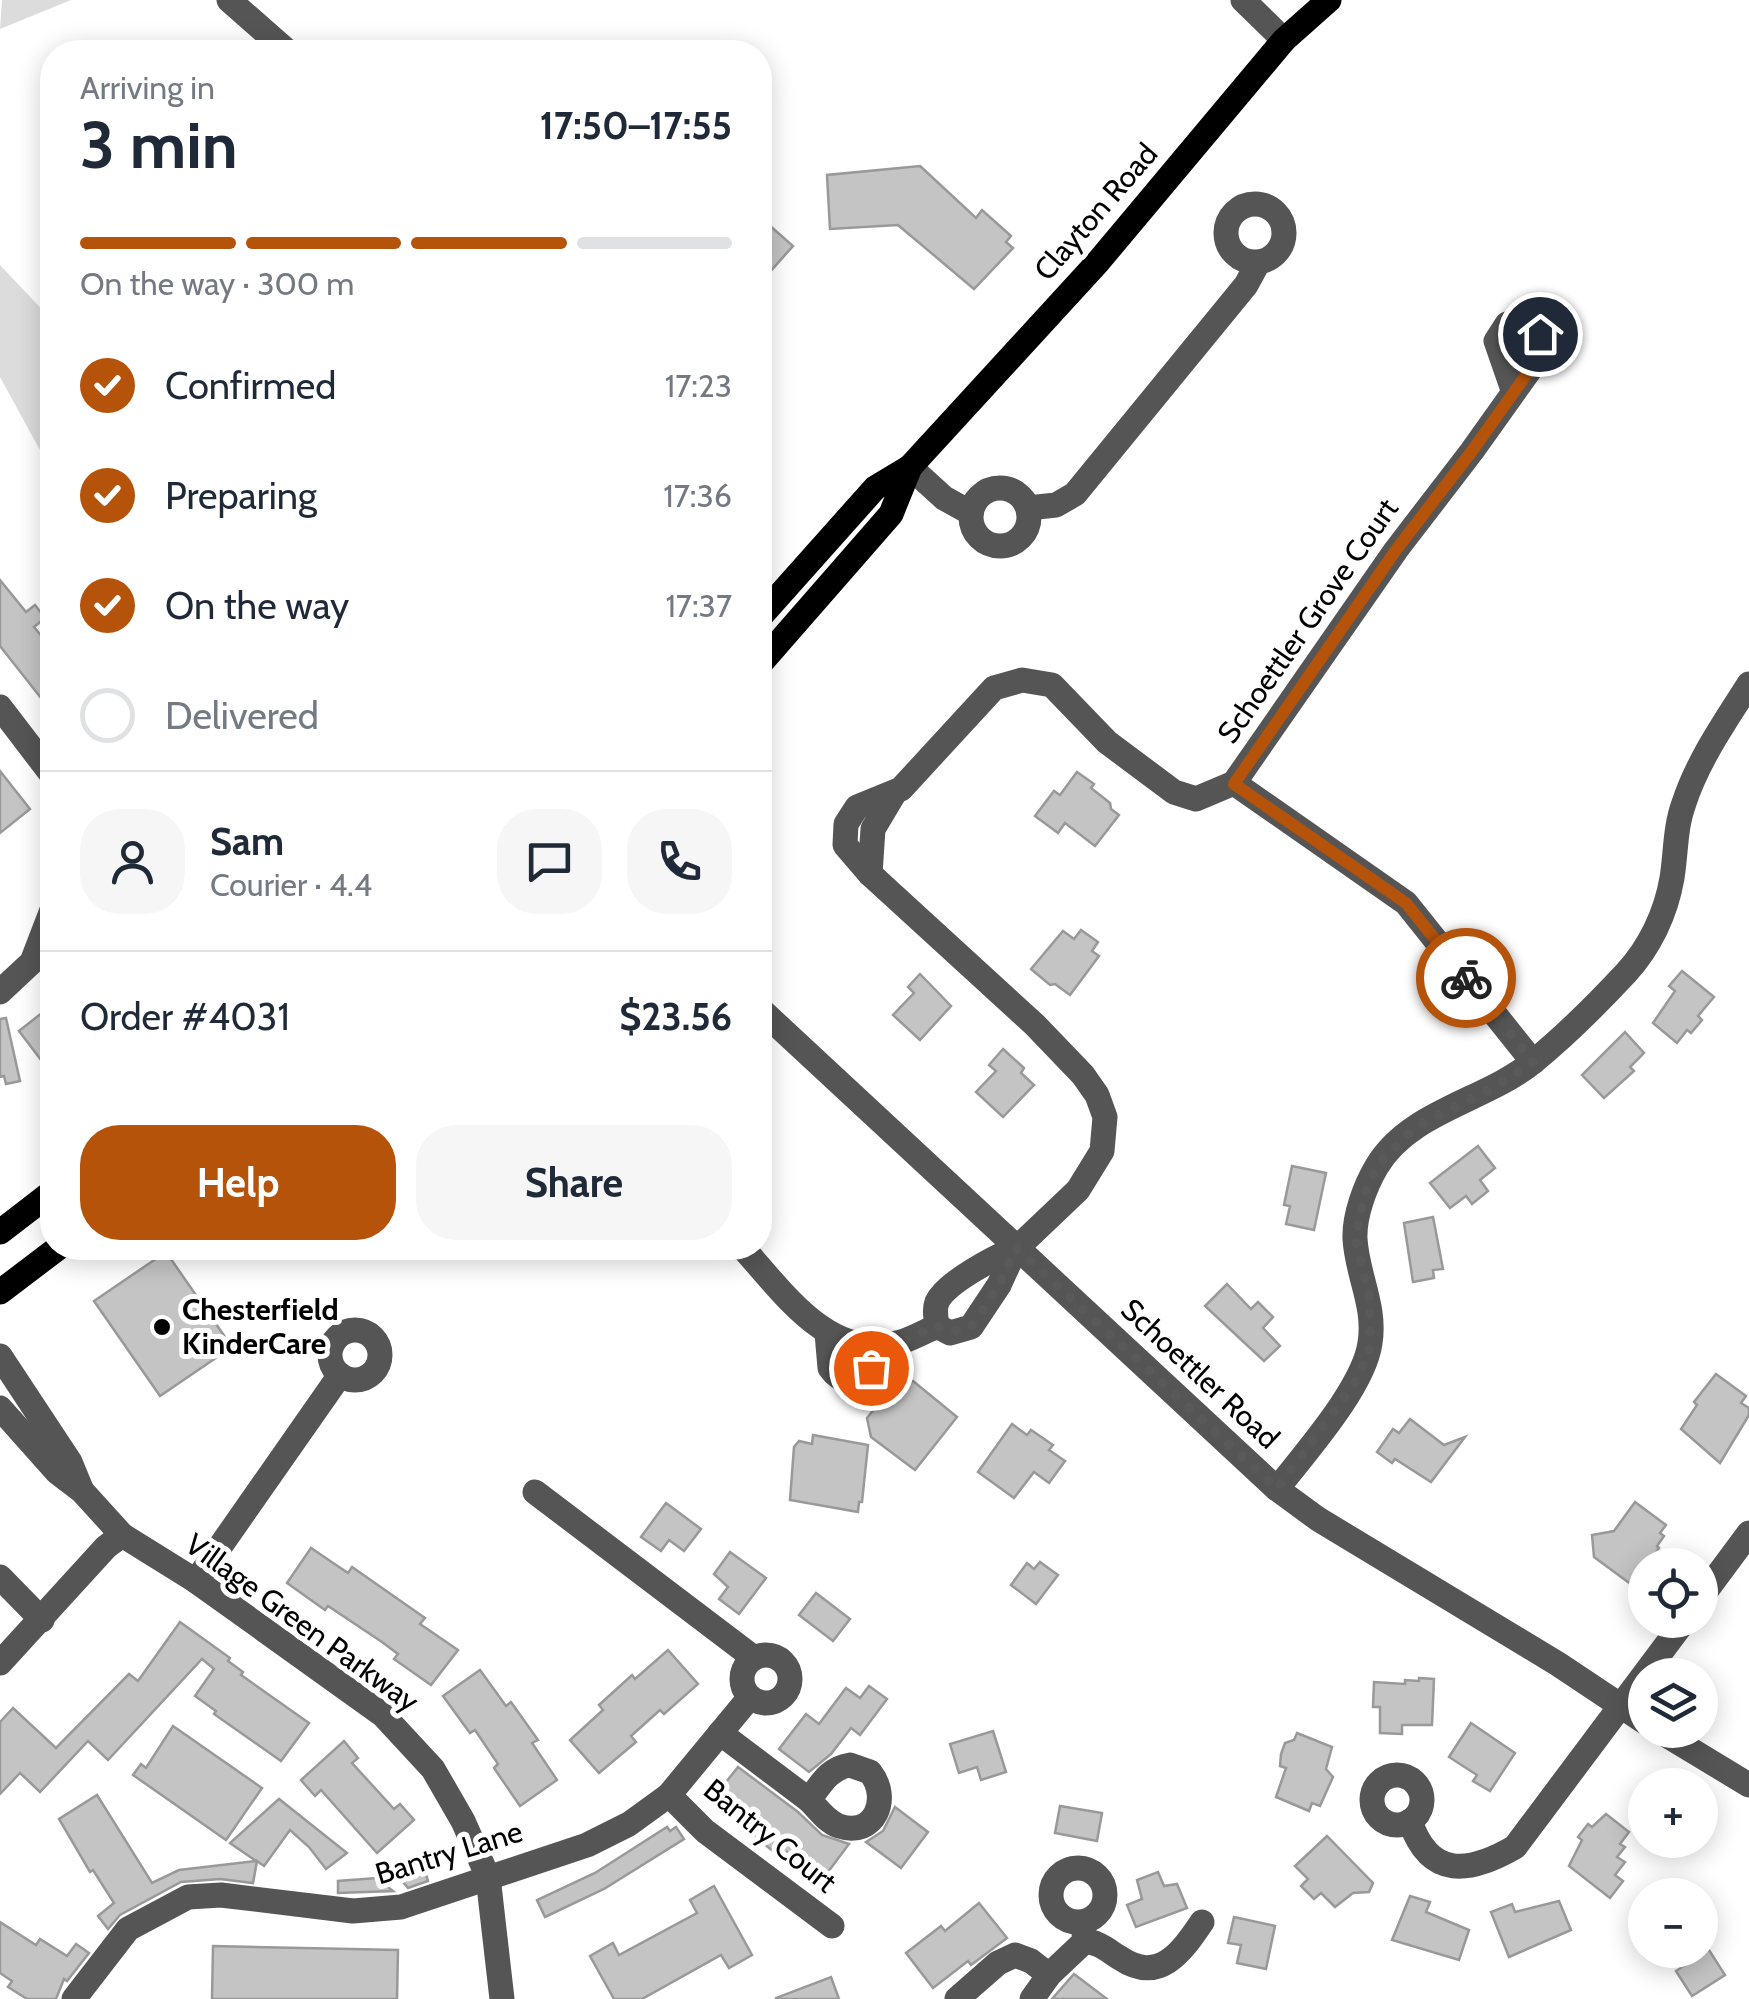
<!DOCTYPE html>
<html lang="en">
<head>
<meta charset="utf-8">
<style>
	body { margin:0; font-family:Cabin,sans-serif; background:#f6f6f7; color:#1f2937; height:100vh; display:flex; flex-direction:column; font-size:38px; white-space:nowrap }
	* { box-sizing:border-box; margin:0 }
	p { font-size:32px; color:#747a83 }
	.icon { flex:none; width:55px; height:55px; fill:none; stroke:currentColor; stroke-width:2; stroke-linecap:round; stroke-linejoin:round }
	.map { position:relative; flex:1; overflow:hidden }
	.side { position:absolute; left:40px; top:40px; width:732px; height:1220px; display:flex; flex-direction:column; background:#fff; border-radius:40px; box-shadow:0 5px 25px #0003 }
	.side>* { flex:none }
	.controls { position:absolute; left:1628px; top:1548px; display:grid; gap:20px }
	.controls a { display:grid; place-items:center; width:90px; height:90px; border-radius:50%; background:#fff; box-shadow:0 5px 25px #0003; font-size:50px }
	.pin { position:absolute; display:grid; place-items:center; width:85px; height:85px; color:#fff; margin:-42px; border:5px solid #fff; border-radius:50%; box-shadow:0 2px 10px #0007 }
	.courier { position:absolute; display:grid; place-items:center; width:100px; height:100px; margin:-50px; border:8px solid #b45309; border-radius:50%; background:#fff; color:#222; box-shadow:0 2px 12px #0007 }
	.headline em { font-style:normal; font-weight:800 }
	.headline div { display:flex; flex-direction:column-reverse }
	.headline { display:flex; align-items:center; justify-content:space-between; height:170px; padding:0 40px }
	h1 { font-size:65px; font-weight:800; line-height:75px }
	.bar { display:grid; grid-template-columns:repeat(4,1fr); gap:15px 10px; align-content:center; height:120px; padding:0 40px }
	.bar i { height:12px; border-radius:8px; background:#e0e1e3 }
	.bar .current { background:#b45309 }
	.bar p { grid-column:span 4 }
	.line { display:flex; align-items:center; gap:25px; padding:0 40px; border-top:2px solid #e0e1e3 }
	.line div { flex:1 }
	.round { display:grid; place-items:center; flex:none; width:105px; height:105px; border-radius:40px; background:#f6f6f7 }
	ol { padding:0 40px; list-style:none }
	li { display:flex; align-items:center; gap:30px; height:110px }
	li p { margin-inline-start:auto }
	li .icon { padding:10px; border-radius:50%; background:#b45309; color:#fff; stroke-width:4 }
	li:last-child { color:#747a83 }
	li i { width:55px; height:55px; border:5px solid #e0e1e3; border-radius:50% }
	.action { display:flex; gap:20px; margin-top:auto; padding:20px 40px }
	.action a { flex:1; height:115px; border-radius:40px; background:#b45309; color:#fff; font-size:40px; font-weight:800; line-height:115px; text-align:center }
	.action a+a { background:#f6f6f7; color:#1f2937 }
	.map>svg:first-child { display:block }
	.green { fill:#dcdcdc }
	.building { fill:#c4c4c4; stroke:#999; stroke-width:2.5 }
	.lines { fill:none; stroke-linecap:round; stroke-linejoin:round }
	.minor { stroke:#555; stroke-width:25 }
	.major { stroke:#000; stroke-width:25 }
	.done { stroke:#595959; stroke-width:10; stroke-dasharray:0 18 }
	.route { stroke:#b45309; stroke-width:12 }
	.poi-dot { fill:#000; stroke:#fff; stroke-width:4 }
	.labels { text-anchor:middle; stroke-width:10; stroke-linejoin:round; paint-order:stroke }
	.street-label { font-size:30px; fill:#000; stroke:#fff }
	.poi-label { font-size:30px; font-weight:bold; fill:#000; stroke:#fff; text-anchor:start }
</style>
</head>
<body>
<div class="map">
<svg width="1749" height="1999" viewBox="0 0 1749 1999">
	<rect width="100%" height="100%" fill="#fff"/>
	<!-- green -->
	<g class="green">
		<path d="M2 0H71L0 29Z"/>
		<path d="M0 265 52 320V472L0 377Z"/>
	</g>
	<!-- building -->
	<g class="building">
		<path d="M920 166 976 218 982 210 1011 236 1006 242 1013 248 974 289 898 225 830 229 827 175Z"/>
		<path d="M760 217 793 246 760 283Z"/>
		<path d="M0 580 26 612 35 605 45 618 34 627 52 649V712L0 646Z"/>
		<path d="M0 771 30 809 0 833Z"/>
		<path d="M1077 772 1094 784 1091 788 1110 803 1111 809 1119 815 1095 846 1065 823 1058 833 1035 816 1054 791 1060 795Z"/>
		<path d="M1081 930 1098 942 1092 951 1099 956 1070 995 1055 984 1050 985 1031 969 1063 931 1074 939Z"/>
		<path d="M1682 971 1714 997 1698 1016 1702 1020 1691 1033 1687 1030 1677 1043 1653 1023 1675 991 1669 986Z"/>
		<path d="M920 974 951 1006 920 1040 893 1015 914 993 908 987Z"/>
		<path d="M52 1005V1051L41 1060 19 1031Z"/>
		<path d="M6 1018 20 1081 6 1084 4 1076 0 1077V1019Z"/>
		<path d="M1625 1032 1644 1053 1630 1067 1634 1071 1604 1098 1582 1075Z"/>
		<path d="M1003 1049 1024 1068 1021 1073 1034 1085 1003 1117 976 1092 996 1071 989 1065Z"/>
		<path d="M1478 1146 1495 1168 1480 1180 1488 1191 1472 1204 1466 1196 1450 1208 1430 1183Z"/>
		<path d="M1292 1166 1326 1173 1314 1230 1286 1224 1290 1206 1284 1205Z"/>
		<path d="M1433 1217 1443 1269 1433 1270 1434 1278 1413 1282 1404 1223Z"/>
		<path d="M166 1252 232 1347 160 1396 94 1301Z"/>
		<path d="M1227 1284 1251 1309 1258 1302 1273 1317 1263 1328 1280 1346 1264 1361 1205 1306Z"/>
		<path d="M1716 1374 1746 1396 1741 1403 1749 1408V1415L1720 1463 1681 1429 1697 1405 1694 1402Z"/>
		<path d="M913 1381 957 1417 915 1470 871 1437 867 1418 894 1384Z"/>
		<path d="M1410 1419 1444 1445 1465 1437 1431 1482 1395 1459 1392 1463 1377 1452 1393 1429 1399 1433Z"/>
		<path d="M1012 1424 1027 1435 1031 1430 1053 1445 1049 1450 1065 1461 1049 1483 1034 1472 1014 1498 978 1472Z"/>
		<path d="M813 1435 868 1445 862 1502H859L858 1512 790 1500 794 1447 799 1441 812 1444Z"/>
		<path d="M1635 1502 1666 1525 1660 1533 1664 1536 1657 1546 1659 1548 1632 1585 1594 1557 1592 1535 1614 1531Z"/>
		<path d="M666 1503 701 1529 684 1551 669 1540 661 1551 641 1537Z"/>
		<path d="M311 1548 348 1573 352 1567 425 1618 420 1624 458 1650 431 1685 394 1659 398 1654 382 1642 328 1606 325 1610 287 1583Z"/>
		<path d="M730 1552 766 1578 739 1614 719 1599 728 1587 714 1574Z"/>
		<path d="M1040 1562 1058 1575 1036 1604 1011 1585 1027 1563 1034 1569Z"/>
		<path d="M816 1593 850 1619 833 1641 799 1615Z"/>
		<path d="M180 1622 230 1658 228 1661 243 1672 241 1675 309 1723 281 1761 214 1714 216 1711 195 1696 214 1669 202 1659 108 1760 88 1741 40 1792 20 1773 0 1794V1722L13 1708 56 1748 129 1674 138 1681Z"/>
		<path d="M668 1650 698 1684 664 1714 660 1710 631 1736 636 1742 599 1773 570 1740 603 1710 599 1705 632 1675 635 1679Z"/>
		<path d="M480 1670 506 1706 511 1702 538 1740 532 1743 557 1780 520 1806 494 1768 498 1764 475 1730 470 1733 443 1696Z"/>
		<path d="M1419 1678 1434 1679 1432 1725H1402V1734L1380 1733V1707H1373L1374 1682 1405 1684V1680L1419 1681Z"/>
		<path d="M869 1686 887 1699 860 1735 851 1728 831 1754 809 1772 779 1749 806 1714 819 1724 846 1688 860 1698Z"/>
		<path d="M1471 1723 1515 1753 1490 1791 1473 1781 1477 1775 1449 1757Z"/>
		<path d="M173 1726 262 1788 226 1840 133 1775 141 1764 146 1768Z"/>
		<path d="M993 1731 1006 1772 981 1780 977 1767 959 1773 950 1744Z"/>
		<path d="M1297 1733 1332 1747 1326 1769 1333 1777 1320 1806 1312 1803 1309 1811 1276 1797 1286 1768 1280 1766 1281 1754 1285 1743 1294 1740Z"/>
		<path d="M344 1741 358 1758 352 1763 394 1809 400 1804 414 1820 377 1853 321 1790 315 1796 301 1780Z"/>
		<path d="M738 1767 798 1812 822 1835 849 1844 822 1880 787 1852 782 1858 745 1829 749 1824 714 1797Z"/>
		<path d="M97 1795 152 1883 179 1870 256 1861 230 1843 279 1799 347 1853 326 1869 309 1847 290 1830 264 1866 257 1861 253 1883 220 1879 181 1882 120 1915 108 1929 98 1916 114 1903 93 1870 90 1872 59 1819Z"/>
		<path d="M1060 1806 1102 1813 1097 1841 1055 1833Z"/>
		<path d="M895 1807 928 1832 901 1868 866 1842 883 1831Z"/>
		<path d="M1606 1814 1629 1832 1620 1844 1625 1847 1617 1857 1625 1862 1615 1875 1623 1881 1610 1898 1569 1866 1582 1840 1578 1837 1588 1824 1592 1827Z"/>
		<path d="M667 1827 670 1831 676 1827 684 1839 604 1889 545 1917 537 1900 595 1873Z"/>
		<path d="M1327 1836 1373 1883 1369 1892 1353 1893 1335 1907 1321 1893 1314 1899 1301 1886 1308 1879 1295 1866Z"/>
		<path d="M424 1867 428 1881 408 1888 397 1875Z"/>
		<path d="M1158 1872 1164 1886 1177 1884 1187 1908 1136 1927 1127 1905 1142 1899 1137 1880Z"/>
		<path d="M377 1878 393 1891 338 1893V1881Z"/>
		<path d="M714 1886 752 1955 729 1968 721 1955 642 1999H614L590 1956 613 1943 619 1955 697 1913 690 1900Z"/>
		<path d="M1410 1896 1430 1902 1426 1912 1469 1930 1459 1960 1392 1940Z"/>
		<path d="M1559 1901 1571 1930 1509 1957 1491 1912 1512 1904 1515 1912Z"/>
		<path d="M979 1903 1007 1938 971 1965 968 1961 933 1988 906 1953 941 1926 945 1931Z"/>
		<path d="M1234 1917 1275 1926 1266 1969 1237 1963 1241 1945 1228 1943Z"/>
		<path d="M0 1922 36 1945 40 1939 67 1956 76 1944 89 1953 67 1981 64 1979 56 1999H27L8 1987 12 1981 0 1973Z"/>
		<path d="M213 1946 398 1950 397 1999H212Z"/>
		<path d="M1680 1950H1709L1725 1975 1692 1996 1676 1971 1688 1963Z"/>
		<path d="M1074 1974 1107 1999H1052Z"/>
		<path d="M831 1977 839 1999H776V1998Z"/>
	</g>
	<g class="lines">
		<!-- minor -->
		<g class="minor">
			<path d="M229 0 288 52"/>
			<path d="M1243 0 1284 40"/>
			<circle cx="1255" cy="233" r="29"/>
			<path d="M910 467 944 498 971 513"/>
			<circle cx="1000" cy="517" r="29"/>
			<path d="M1028 508 1056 505 1075 494 1246 285 1258 263"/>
			<path d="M0 707 52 775"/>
			<path d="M1234 783 1406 903 1533 1062"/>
			<path d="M870 874 873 829 895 792"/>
			<path d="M0 992 32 962 52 910"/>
			<path d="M760 1009 1277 1489 1318 1519 1558 1664 1645 1722"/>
			<path d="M743 1248C783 1292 831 1364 901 1342 914 1338 926 1331 937 1326"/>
			<path d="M1017 1248 1078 1190 1102 1151 1105 1117 1097 1095 1083 1075 1035 1025 870 874 845 845 846 824 857 807 901 789 994 688 1022 680 1052 685 1107 742 1174 792 1196 799 1234 783 1396 550 1472 451 1529 371 1543 344 1539 334 1527 320 1507 324 1496 341 1513 390"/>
			<path d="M937 1326 950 1333 971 1327 999 1285 1016 1248"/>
			<path d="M937 1326C936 1317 934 1310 937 1302 946 1282 996 1257 1016 1248"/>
			<circle cx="355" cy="1355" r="25"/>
			<path d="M827 1333 830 1368C840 1382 853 1384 867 1374L877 1345"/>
			<path d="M0 1356 70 1462 82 1491"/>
			<path d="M0 1408 57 1472 82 1491 122 1535 196 1581 383 1715 433 1769 463 1821 488 1877 502 1999"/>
			<path d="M1277 1489C1305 1453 1364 1387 1370 1343 1376 1306 1357 1275 1355 1239 1354 1216 1365 1186 1377 1166 1410 1111 1485 1101 1533 1062 1565 1036 1598 1003 1626 973 1650 947 1666 913 1672 878 1676 853 1675 827 1684 803 1698 760 1725 722 1749 684"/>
			<path d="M535 1492 754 1658"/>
			<path d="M0 1577 42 1620"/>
			<path d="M196 1581 340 1375"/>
			<path d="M1700 1599 1749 1533"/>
			<circle cx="766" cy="1679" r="24"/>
			<path d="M0 1663 106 1547 122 1535"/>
			<path d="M1658 1730 1749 1785"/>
			<path d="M720 1733 809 1800"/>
			<path d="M850 1765 870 1772C891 1798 875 1838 839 1826 827 1822 818 1809 809 1800 821 1784 829 1768 850 1765Z"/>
			<circle cx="1397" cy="1800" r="25"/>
			<path d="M669 1795 705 1831 832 1926"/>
			<path d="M1410 1821C1430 1880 1470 1873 1515 1847L1685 1620"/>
			<circle cx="1078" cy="1895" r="27"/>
			<path d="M1085 1941C1100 1943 1107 1950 1120 1958 1159 1984 1181 1953 1202 1922"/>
			<path d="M74 1999 128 1929 188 1897 221 1895 353 1911 401 1907 587 1845 629 1824 669 1795 750 1697"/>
			<path d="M957 1999 998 1963 1015 1955 1031 1961 1049 1975"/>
			<path d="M1032 1999 1049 1975 1085 1941 1083 1925"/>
		</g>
		<!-- major -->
		<g class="major">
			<path d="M760 617 875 488 910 467 1098 262 1284 40 1329 0"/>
			<path d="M760 664 891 514 910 467"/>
			<path d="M0 1232 52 1192"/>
			<path d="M0 1292 58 1248"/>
		</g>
	</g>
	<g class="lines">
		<!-- done -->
		<path class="done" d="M871 1368 877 1345 900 1343 937 1326 950 1332 971 1327 999 1285 1016 1248 1277 1489 1358 1378 1370 1348V1300L1355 1238 1367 1186 1378 1165 1414 1128 1488 1091 1533 1062 1466 978"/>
		<!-- route -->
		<path class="route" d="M1466 978 1406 903 1234 784 1396 550 1472 451 1529 371 1543 344 1540 334"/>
	</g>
	<!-- markers -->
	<circle class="poi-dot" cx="162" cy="1327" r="10"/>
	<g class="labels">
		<!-- street labels -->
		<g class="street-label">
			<text transform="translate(1096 212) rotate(-49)" y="10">Clayton Road</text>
			<text transform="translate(1308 621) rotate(-55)" y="10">Schoettler Grove Court</text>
			<text transform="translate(1200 1374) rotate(43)" y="10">Schoettler Road</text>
			<text transform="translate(302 1623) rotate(36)" y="10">Village Green Parkway</text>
			<text transform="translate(770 1836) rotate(39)" y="10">Bantry Court</text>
			<text transform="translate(449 1853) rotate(-17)" y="10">Bantry Lane</text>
		</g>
		<!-- poi labels -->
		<g class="poi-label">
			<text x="182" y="1320">Chesterfield<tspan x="182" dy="34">KinderCare</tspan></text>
		</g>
	</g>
</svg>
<div class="controls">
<a><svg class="icon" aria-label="locate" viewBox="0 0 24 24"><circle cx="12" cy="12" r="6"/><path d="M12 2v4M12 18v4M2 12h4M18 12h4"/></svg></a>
<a><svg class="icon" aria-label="layers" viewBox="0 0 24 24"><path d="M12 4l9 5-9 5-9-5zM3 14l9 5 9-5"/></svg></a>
<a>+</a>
<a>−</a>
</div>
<div class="pin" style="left:871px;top:1368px;background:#ea580c"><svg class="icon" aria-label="bag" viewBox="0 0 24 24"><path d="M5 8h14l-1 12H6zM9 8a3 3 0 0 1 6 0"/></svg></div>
<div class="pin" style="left:1540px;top:334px;background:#1f2937"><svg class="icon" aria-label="home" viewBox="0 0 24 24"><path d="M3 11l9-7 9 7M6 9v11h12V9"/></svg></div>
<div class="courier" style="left:1466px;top:978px"><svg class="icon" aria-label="bike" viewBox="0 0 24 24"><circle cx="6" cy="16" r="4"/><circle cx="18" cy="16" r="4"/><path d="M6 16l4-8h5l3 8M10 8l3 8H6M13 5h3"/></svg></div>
<section class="side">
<div class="headline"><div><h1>3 min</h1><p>Arriving in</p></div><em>17:50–17:55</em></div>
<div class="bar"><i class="current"></i><i class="current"></i><i class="current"></i><i></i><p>On the way · 300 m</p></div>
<ol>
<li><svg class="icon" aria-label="check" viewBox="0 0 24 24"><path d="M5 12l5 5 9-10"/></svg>Confirmed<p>17:23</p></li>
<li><svg class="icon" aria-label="check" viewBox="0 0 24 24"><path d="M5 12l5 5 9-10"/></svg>Preparing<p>17:36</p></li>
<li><svg class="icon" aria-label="check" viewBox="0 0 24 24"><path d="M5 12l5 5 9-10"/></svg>On the way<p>17:37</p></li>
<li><i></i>Delivered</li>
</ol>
<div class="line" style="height:180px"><a class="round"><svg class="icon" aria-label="person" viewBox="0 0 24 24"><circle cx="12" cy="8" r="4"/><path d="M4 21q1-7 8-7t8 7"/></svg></a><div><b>Sam</b><p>Courier · 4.4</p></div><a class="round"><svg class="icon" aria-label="chat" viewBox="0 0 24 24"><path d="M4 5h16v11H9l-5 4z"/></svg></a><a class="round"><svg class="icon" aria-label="phone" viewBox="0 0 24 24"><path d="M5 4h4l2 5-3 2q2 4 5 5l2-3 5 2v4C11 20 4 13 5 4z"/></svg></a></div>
<div class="line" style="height:130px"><div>Order #4031</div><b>$23.56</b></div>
<div class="action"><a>Help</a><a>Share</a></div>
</section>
</div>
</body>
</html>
